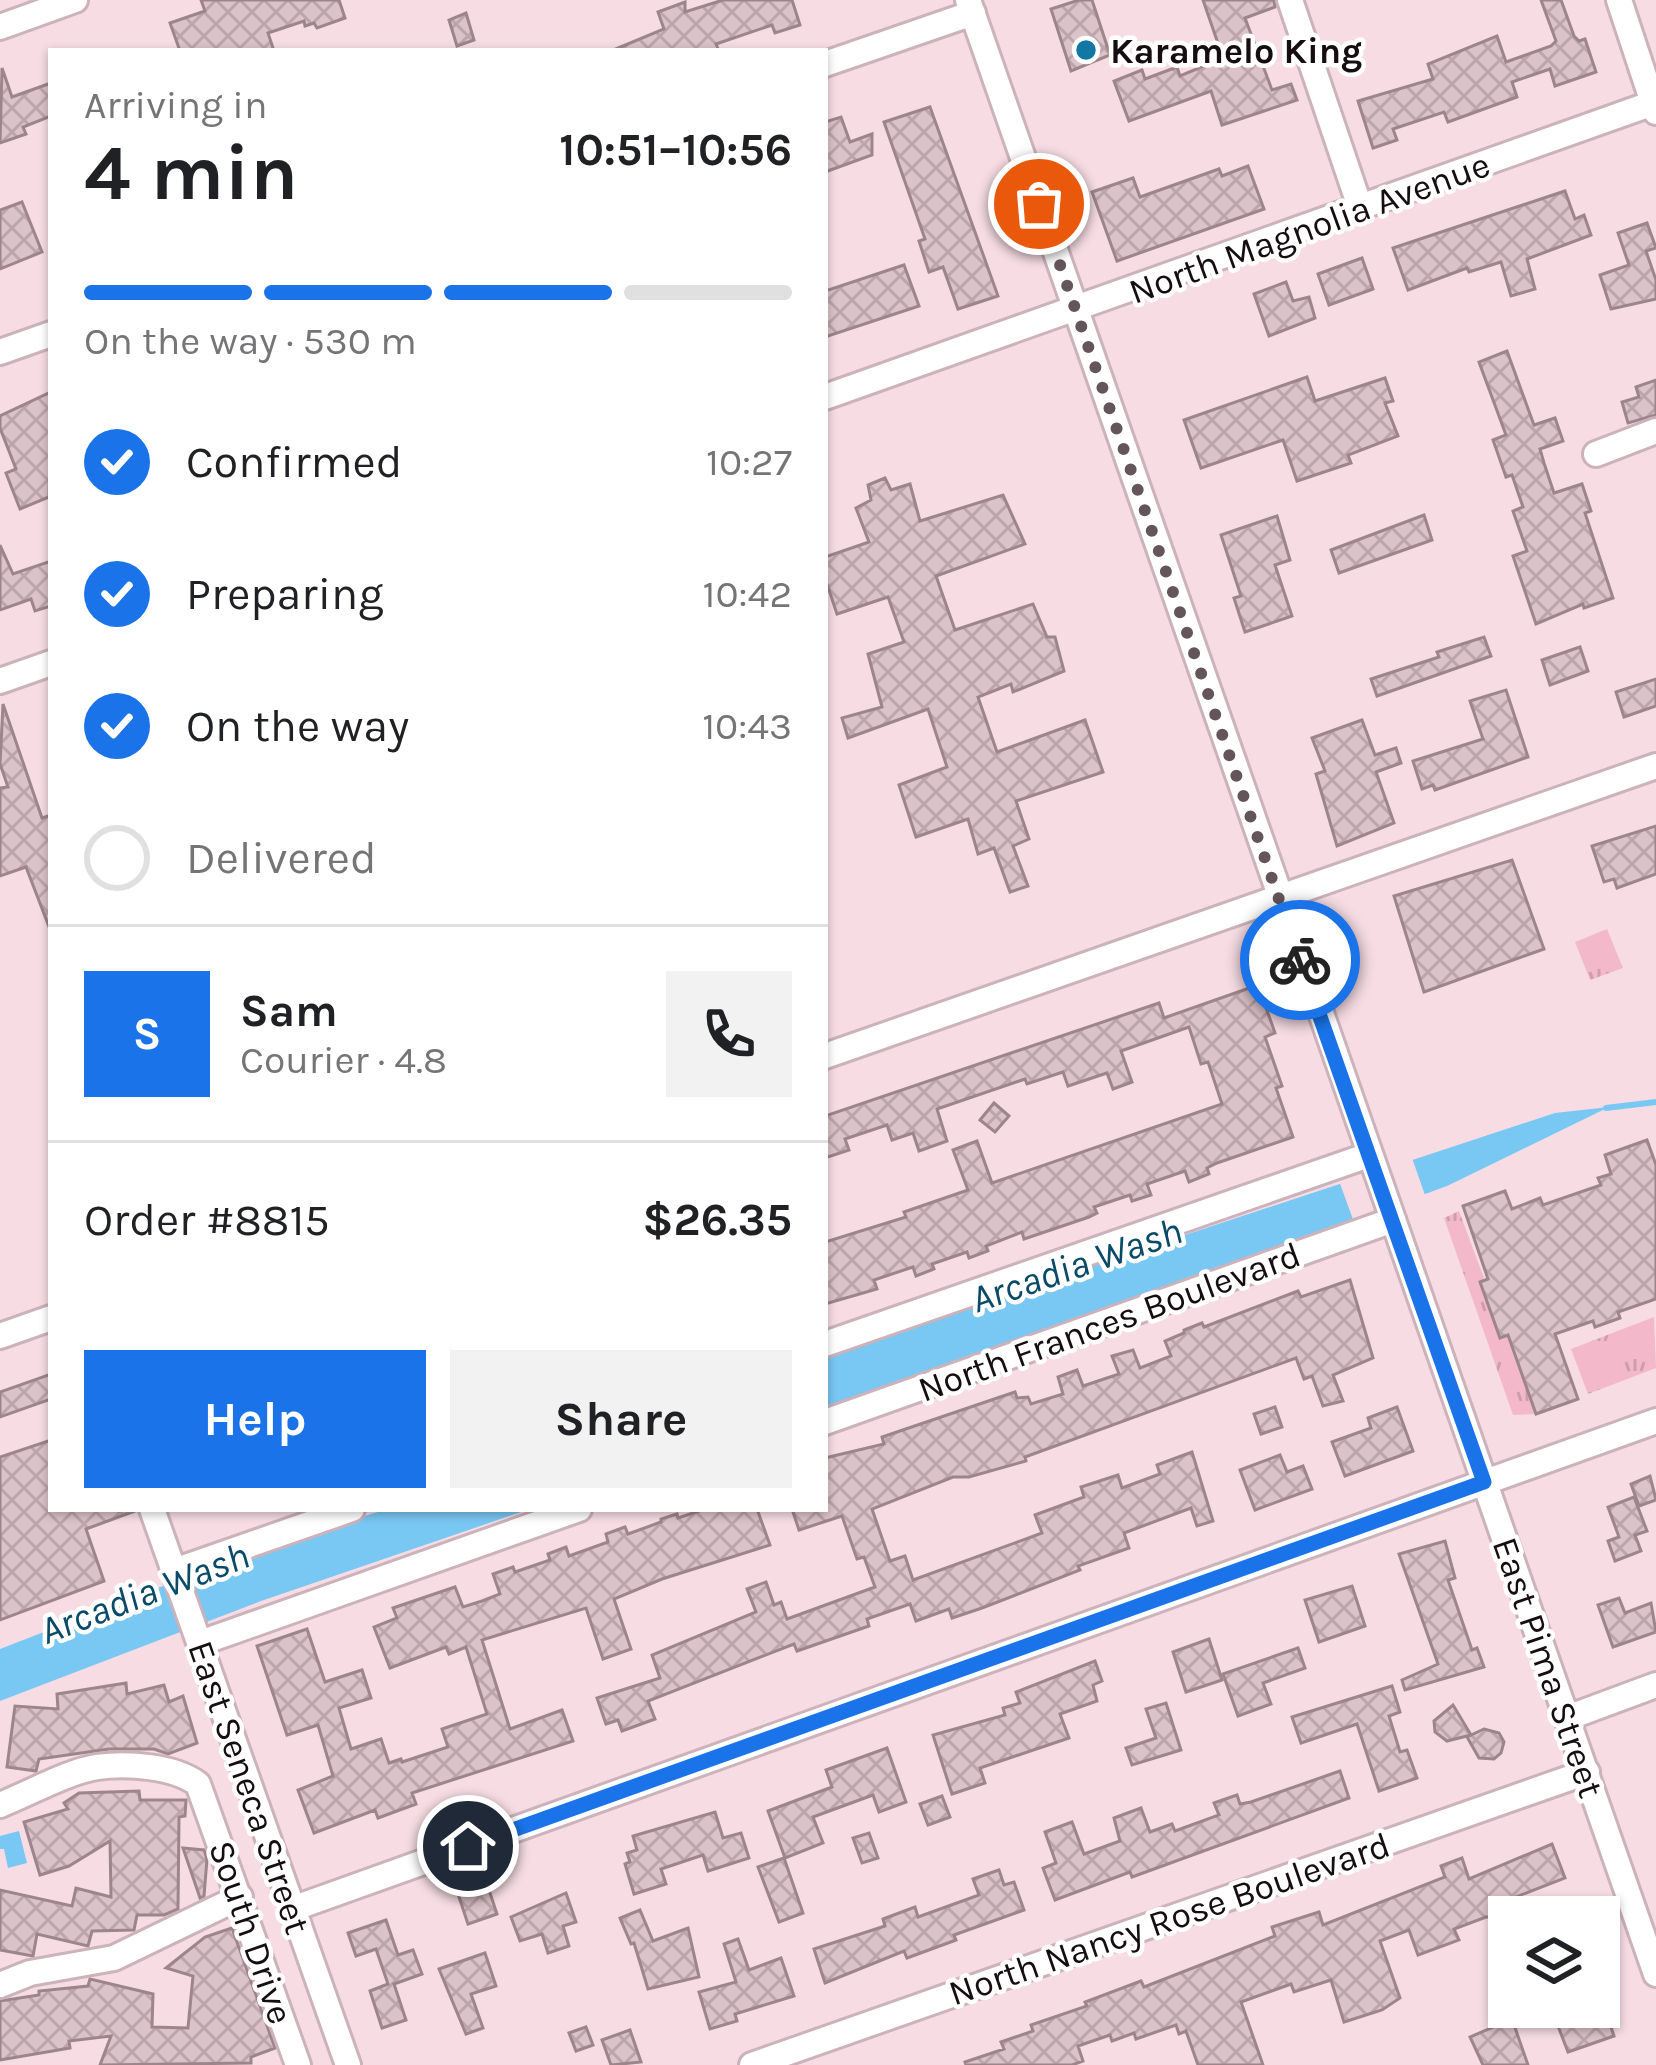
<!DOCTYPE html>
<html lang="en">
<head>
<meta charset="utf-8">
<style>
	body { margin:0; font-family:Karla,sans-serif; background:#f2f2f2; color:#202124; height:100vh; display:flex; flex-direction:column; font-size:45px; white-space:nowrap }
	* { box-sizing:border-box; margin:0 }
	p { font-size:39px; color:#757577 }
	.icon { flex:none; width:66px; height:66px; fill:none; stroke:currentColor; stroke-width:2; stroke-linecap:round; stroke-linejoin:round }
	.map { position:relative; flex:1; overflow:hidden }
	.side { position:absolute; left:48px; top:48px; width:780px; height:1464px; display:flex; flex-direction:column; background:#fff; border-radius:0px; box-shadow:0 3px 9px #0004 }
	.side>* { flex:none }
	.tools { position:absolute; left:1488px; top:1896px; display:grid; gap:24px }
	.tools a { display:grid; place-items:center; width:132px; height:132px; border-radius:0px; background:#fff; box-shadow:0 3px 9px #0004; font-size:60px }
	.pin { position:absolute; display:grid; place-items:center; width:102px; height:102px; color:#fff; margin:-51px; border:6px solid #fff; border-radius:50%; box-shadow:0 3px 12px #0007 }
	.courier { position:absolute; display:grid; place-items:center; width:120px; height:120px; margin:-60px; border:9px solid #1a73e8; border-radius:50%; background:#fff; color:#222; box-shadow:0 3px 15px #0007 }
	.head em { font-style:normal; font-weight:700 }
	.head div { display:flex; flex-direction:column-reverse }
	.head { display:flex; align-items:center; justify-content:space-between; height:204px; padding:0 36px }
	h1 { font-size:78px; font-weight:700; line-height:90px }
	.bar { display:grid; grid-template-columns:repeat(4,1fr); gap:18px 12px; align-content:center; height:144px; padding:0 36px }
	.bar i { height:15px; border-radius:9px; background:#e0e0e0 }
	.bar .on { background:#1a73e8 }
	.bar p { grid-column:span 4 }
	.line { display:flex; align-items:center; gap:30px; padding:0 36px; border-top:3px solid #e0e0e0 }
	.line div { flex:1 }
	.round { display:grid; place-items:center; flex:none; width:126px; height:126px; border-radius:0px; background:#f2f2f2 }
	ol { padding:0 36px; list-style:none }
	li { display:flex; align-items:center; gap:36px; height:132px }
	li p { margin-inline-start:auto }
	li .icon { padding:12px; border-radius:50%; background:#1a73e8; color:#fff; stroke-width:4 }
	li:last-child { color:#757577 }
	li i { width:66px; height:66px; border:6px solid #e0e0e0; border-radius:50% }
	.action { display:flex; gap:24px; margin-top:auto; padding:24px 36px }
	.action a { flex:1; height:138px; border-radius:0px; background:#1a73e8; color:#fff; font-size:48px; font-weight:700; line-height:138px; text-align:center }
	.action a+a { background:#f2f2f2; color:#202124 }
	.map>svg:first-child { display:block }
	.grass { fill:url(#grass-tufts) }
	.water { fill:#79c7f3 }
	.pier { fill:#f7dce4 }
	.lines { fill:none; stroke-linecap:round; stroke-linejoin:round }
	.stream { stroke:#79c7f3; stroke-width:6 }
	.building { fill:url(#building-cross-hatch); stroke:#9e858c; stroke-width:3 }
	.minor-casing { stroke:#ccb2ba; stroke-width:30 }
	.minor { stroke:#fff; stroke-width:24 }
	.done { stroke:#64555a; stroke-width:12; stroke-dasharray:0 21.6 }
	.route { stroke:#1a73e8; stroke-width:15 }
	.poi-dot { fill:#1377a3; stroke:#fff; stroke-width:4.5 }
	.labels { text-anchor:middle; stroke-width:9; stroke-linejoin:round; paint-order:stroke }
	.poi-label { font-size:36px; font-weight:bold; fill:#150d0f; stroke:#fff; text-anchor:start }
	.street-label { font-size:36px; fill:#150d0f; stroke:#fff }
	.water-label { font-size:39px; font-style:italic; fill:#084a67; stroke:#fff }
</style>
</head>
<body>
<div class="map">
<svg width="1656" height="2065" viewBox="0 0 1656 2065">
	<defs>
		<pattern id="grass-tufts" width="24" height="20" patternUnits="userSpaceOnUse" patternTransform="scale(3)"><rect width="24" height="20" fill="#f3b9cb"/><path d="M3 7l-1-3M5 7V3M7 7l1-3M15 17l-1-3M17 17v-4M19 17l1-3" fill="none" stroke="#cf9ead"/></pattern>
		<pattern id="building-cross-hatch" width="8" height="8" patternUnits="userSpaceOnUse" patternTransform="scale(3)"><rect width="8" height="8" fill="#dcc2c9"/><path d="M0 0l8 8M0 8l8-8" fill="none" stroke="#bca6ab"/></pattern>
	</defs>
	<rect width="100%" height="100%" fill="#f7dce4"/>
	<!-- grass -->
	<g class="grass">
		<path d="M1607 929 1623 968 1590 980 1575 942Z"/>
		<path d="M1459 1211 1484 1278 1480 1282 1500 1337 1508 1335 1536 1414 1513 1415 1444 1218Z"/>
		<path d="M1654 1317 1656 1368 1588 1394 1571 1349Z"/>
	</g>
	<!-- water -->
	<g class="water">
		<path d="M1609 1107 1447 1186 1113 1308 825 1407V1359L1076 1271 1555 1113Z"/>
		<path d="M387 1509H530L261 1601 0 1701V1649L248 1553Z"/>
		<path d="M19 1831 27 1863 8 1868 4 1849H0V1836Z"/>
	</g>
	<!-- pier -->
	<path class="pier" d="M1411 1155 1426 1198 1355 1225 1338 1178Z"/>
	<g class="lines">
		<!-- stream -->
		<path class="stream" d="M1606 1108 1656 1102"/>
	</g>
	<!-- building -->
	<g class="building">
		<path d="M201 0H339L345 18 317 28 314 23 305 26 304 21 268 33 274 51H180L170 23 205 11Z"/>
		<path d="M723 0H792L800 25 775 33 772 25 716 44 719 51H611L664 29 658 12 685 2V12Z"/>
		<path d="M1079 0H1092L1110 55 1071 71 1051 9Z"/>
		<path d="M1203 0H1274L1275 7 1245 18 1272 90 1291 84 1297 100 1222 125 1211 91 1129 121 1114 81 1142 70 1145 79 1177 67 1180 76 1223 58Z"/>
		<path d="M1541 0H1561L1574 36 1579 41 1585 39 1596 72 1555 86 1550 69 1512 82 1517 97 1448 122 1444 112 1393 129 1397 140 1373 148 1358 101 1433 79 1428 64 1497 36 1506 62 1551 46 1556 41Z"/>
		<path d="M466 13 474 40 457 46 449 20Z"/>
		<path d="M2 68 12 97 51 83V116L23 127 26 134 0 143Z"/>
		<path d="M930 107 998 296 958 309 943 267 929 272 919 241 925 239 884 122Z"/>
		<path d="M841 117 850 142 872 134V155L825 172V122Z"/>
		<path d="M1248 166 1264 209 1117 261 1092 192 1133 178 1140 197 1219 169 1222 176Z"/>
		<path d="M1565 191 1575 219 1584 215 1591 235 1527 259 1535 289 1511 296 1501 262 1469 272 1467 268 1408 290 1393 248Z"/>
		<path d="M22 202 42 252 0 269V210Z"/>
		<path d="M1647 223 1656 248 1646 251 1656 280V299L1611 309 1600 275 1629 265 1618 233Z"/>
		<path d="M1362 258 1373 289 1329 305 1318 274Z"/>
		<path d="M904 265 919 306 825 337V291Z"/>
		<path d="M1286 282 1293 301 1309 297 1315 318 1269 336 1254 294Z"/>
		<path d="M1507 351 1534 425 1555 418 1563 441 1540 449 1544 463 1554 493 1582 484 1591 511 1585 513 1613 598 1584 608 1583 604 1536 624 1513 556 1527 551 1513 511 1523 507 1512 475 1506 477 1493 440 1506 435 1479 362Z"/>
		<path d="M1307 377 1315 401 1385 378 1393 401 1385 403 1398 436 1348 455 1351 463 1297 481 1283 440 1201 468 1184 420Z"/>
		<path d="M1656 380V415L1628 423 1622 402 1639 397 1636 387Z"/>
		<path d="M51 392 49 497 20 509 6 473 16 469 0 428V416Z"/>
		<path d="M885 478 891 490 910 484 920 521 1003 495 1025 544 936 576 955 630 1033 604 1047 637H1055L1064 671 1013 692 1011 684 978 697 997 752 1085 720 1103 772 1016 801 1029 839 1013 846 1028 886 1010 892 994 848 978 854 968 819 916 837 899 785 947 767 928 709 848 738 842 718 882 707 868 654 904 642 888 597 837 614 825 578V557L869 542 856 508 871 500 868 485Z"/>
		<path d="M1424 515 1432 540 1339 573 1331 550Z"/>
		<path d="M1277 516 1290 560 1275 565 1292 616 1245 632 1234 598 1241 596 1221 535Z"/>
		<path d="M0 545 13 574 51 561V606L35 611 31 599 0 610Z"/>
		<path d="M1484 637 1491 656 1377 696 1371 679 1439 657 1437 652Z"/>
		<path d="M1580 647 1588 671 1550 685 1542 660Z"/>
		<path d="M1656 679V706L1624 717 1616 692Z"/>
		<path d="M1506 690 1528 757 1435 790 1433 785 1422 789 1413 761 1483 739 1470 701Z"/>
		<path d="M3 704 42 818 51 815V932L26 867 0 876V788L8 787 0 764Z"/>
		<path d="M1362 720 1375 755 1396 748 1401 763 1376 772 1394 823 1337 846 1316 774 1325 771 1312 738Z"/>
		<path d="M1656 826V874L1617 888 1614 879 1604 882 1592 846Z"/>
		<path d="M1512 860 1544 949 1424 992 1394 896Z"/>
		<path d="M1258 985 1275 1033 1265 1037 1282 1086 1276 1088 1293 1137 1217 1163 1207 1168 1209 1174 1189 1182 1185 1171 1147 1184 1151 1195 1132 1201 1130 1195 1094 1207 1097 1213 1089 1217 1024 1239 1022 1232 986 1246 988 1251 969 1258 967 1252 932 1264 934 1269 916 1276 913 1267 874 1280 877 1289 825 1304V1242L906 1217 904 1212 968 1190 953 1150 977 1141 992 1183 1222 1104 1208 1062 1201 1064 1189 1027 1121 1051 1132 1082 1113 1089 1107 1073 1068 1086 1063 1072 1027 1084 1025 1079 937 1109 947 1141 919 1151 913 1133 892 1140 887 1125 845 1139 849 1150 825 1158V1116L1159 1003 1164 1018Z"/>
		<path d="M994 1103 1009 1116 995 1132 980 1120Z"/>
		<path d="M1647 1140 1656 1165V1299L1618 1312 1620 1318 1595 1327 1593 1321 1555 1334 1578 1399 1536 1414 1508 1335 1500 1338 1480 1282 1488 1279 1463 1206 1505 1191 1512 1209 1540 1198 1543 1205 1601 1185 1598 1178 1611 1174 1605 1155Z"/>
		<path d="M1350 1280 1373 1358 1333 1375 1343 1401 1323 1406 1312 1376 1304 1379 1296 1358 1025 1457 1026 1461 969 1477H953L872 1509 890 1561 905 1556 913 1580 1042 1533 1035 1515 1084 1497 1081 1487 1118 1475 1122 1488 1160 1474 1157 1465 1192 1452 1213 1521 1197 1526 1191 1508 1124 1533 1129 1548 1078 1566 1080 1570 982 1608 952 1618 949 1609 916 1621 910 1604 867 1619 869 1626 797 1651 794 1644 648 1701 655 1719 622 1731 618 1720 606 1724 597 1698 660 1678 652 1655 756 1612 747 1589 766 1582 774 1605 781 1602 787 1619 875 1587 864 1557 857 1559 842 1516 799 1530 792 1509H825V1458L884 1444 882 1437 1015 1392 1017 1398 1028 1397 1031 1404 1063 1394 1058 1377 1077 1370 1083 1386 1119 1374 1112 1356 1133 1350 1140 1368 1171 1356 1165 1341 1184 1333V1330L1202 1323 1204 1327 1298 1291 1301 1297Z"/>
		<path d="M51 1374V1399L0 1417V1392Z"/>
		<path d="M1275 1407 1282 1427 1261 1434 1254 1414Z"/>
		<path d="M1397 1407 1413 1451 1345 1476 1332 1442 1371 1428 1368 1418Z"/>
		<path d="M51 1440V1509L135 1511 86 1529 104 1581 0 1620V1457Z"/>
		<path d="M1280 1455 1287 1472 1303 1466 1312 1489 1255 1510 1240 1470Z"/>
		<path d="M1650 1476 1656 1500 1639 1506 1631 1484Z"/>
		<path d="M1634 1497 1647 1531 1635 1535 1641 1551 1615 1561 1608 1541 1619 1537 1608 1507Z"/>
		<path d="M705 1509H757L770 1545 662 1579 614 1599 631 1649 603 1659 586 1608 482 1640 510 1729 562 1710 573 1741 412 1793 416 1804 378 1818 375 1810 314 1833 298 1790 333 1776 318 1725 287 1735 257 1646 307 1629 325 1682 362 1670 371 1698 339 1708 351 1749 381 1739 389 1763 401 1759 402 1762 448 1747 442 1729 487 1714 466 1647 449 1654 446 1647 390 1668 374 1627 397 1618 393 1608 455 1587 463 1607 482 1601 500 1594 493 1574 513 1567 515 1572 550 1560 548 1554 566 1547 569 1556 608 1542 606 1534 625 1527 628 1534 661 1522V1519L677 1514 678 1518Z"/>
		<path d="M1445 1541 1455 1578 1448 1580 1472 1650 1477 1648 1484 1667 1405 1690 1402 1680 1438 1664 1399 1554Z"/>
		<path d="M1352 1586 1365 1626 1319 1642 1305 1600Z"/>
		<path d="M1619 1598 1625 1613 1651 1603 1656 1632 1613 1647 1598 1605Z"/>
		<path d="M1209 1639 1222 1680 1186 1692 1173 1652Z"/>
		<path d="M1298 1648 1305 1668 1263 1683 1271 1704 1238 1716 1223 1674Z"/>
		<path d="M1095 1661 1102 1681 1093 1685 1097 1701 1060 1714 1069 1738 980 1768 985 1783 952 1794 933 1735 1005 1715 1003 1708 1020 1703 1016 1692Z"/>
		<path d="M126 1683 127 1694 164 1685 169 1702 183 1696 197 1743 168 1754 154 1749H109L39 1759 36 1771 7 1767 15 1706 58 1709 57 1694Z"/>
		<path d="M1392 1686 1400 1712 1389 1716 1400 1752 1407 1750 1417 1778 1379 1791 1357 1724 1301 1743 1292 1717Z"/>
		<path d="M1166 1703 1181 1750 1132 1765 1126 1748 1156 1738 1146 1709Z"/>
		<path d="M1453 1705 1471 1735 1447 1741 1435 1732 1434 1721Z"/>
		<path d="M1484 1729 1499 1733 1504 1742 1501 1753 1494 1759 1479 1758 1467 1737Z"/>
		<path d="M887 1748 906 1802 879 1812 873 1795 813 1817 823 1843 785 1858 768 1811 832 1787 826 1770Z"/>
		<path d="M1340 1771 1349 1798 1132 1877 1130 1872 1055 1900 1043 1868 1056 1863 1045 1832 1072 1822 1084 1854 1120 1841 1114 1818 1141 1808 1150 1832 1172 1824 1175 1831 1219 1815 1214 1803 1237 1795 1240 1804 1251 1802Z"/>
		<path d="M139 1791 140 1800H186L185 1816 179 1817 178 1909 164 1915H137L134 1930 92 1931 88 1946 37 1934 33 1956 0 1950V1890L72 1906 76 1888 111 1897 110 1841 69 1866 40 1875 24 1822 68 1809 64 1803 79 1793Z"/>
		<path d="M942 1796 950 1817 928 1825 920 1804Z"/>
		<path d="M715 1812 723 1838 741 1833 749 1858 708 1871 703 1855 661 1869 666 1884 634 1894 625 1864 630 1862 627 1853 637 1850 633 1836Z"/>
		<path d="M869 1833 878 1858 862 1863 853 1838Z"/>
		<path d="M1552 1844 1565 1878 1500 1903 1506 1917H1486L1454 1929 1459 1940 1418 1955 1409 1930 1380 1941 1400 1998 1382 2010 1344 2022 1331 1980 1294 1992 1291 1984 1241 2002 1263 2065H1198L1186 2031 1179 2034 1176 2025 1136 2039 1134 2033 1112 2041 1110 2035 1078 2046 1083 2061 1072 2065H966L965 2062 1004 2049 1001 2042 1033 2031 1031 2025 1087 2006 1085 2002 1141 1981 1144 1987 1275 1936 1272 1927 1319 1912 1323 1925 1445 1877 1441 1866 1462 1858 1469 1879Z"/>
		<path d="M183 1848 204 1850 207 1859 204 1896 200 1898Z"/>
		<path d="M784 1858 803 1913 779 1922 758 1867Z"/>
		<path d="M999 1870 1004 1885 1014 1882 1024 1910 954 1935 956 1940 907 1958 904 1951 825 1983 814 1949 885 1926 883 1919 915 1907 918 1917 979 1895 973 1879Z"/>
		<path d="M487 1884 497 1914 468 1924 458 1894Z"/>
		<path d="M566 1893 576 1922 563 1926 569 1946 548 1953 542 1934 520 1941 511 1917Z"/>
		<path d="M640 1910 653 1941 688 1928 699 1977 648 1989 634 1943 631 1944 620 1918Z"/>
		<path d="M386 1920 398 1955 413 1950 422 1974 394 1984 406 2020 382 2028 370 1991 388 1984 376 1949 356 1956 348 1933Z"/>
		<path d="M232 1928 275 2048 251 2057V2063L100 2065 111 2036 69 2041 70 2048 0 2060V2001L39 1995V1991L88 1986 90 1979 153 1994 152 2027 188 2028 193 1976 166 1968 205 1937Z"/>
		<path d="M738 1939 749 1970 781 1958 794 1996 735 2014 737 2021 710 2029 699 1992 736 1982 724 1944Z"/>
		<path d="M485 1953 496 1986 471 1994 483 2028 466 2034 439 1969Z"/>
		<path d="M1605 2010 1614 2036 1568 2052 1558 2026Z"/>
		<path d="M1512 2019 1528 2065H1483L1470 2037Z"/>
		<path d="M586 2027 593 2045 576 2051 569 2033Z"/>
		<path d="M630 2030 641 2062 611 2065 602 2040Z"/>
	</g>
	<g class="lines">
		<!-- minor casing -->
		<g class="minor-casing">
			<g id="minor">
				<path d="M968 0 1656 1974"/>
				<path d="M1290 0 1361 210"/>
				<path d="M1619 0 1656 112"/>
				<path d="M0 27 75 0"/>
				<path d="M825 64 973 13"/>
				<path d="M0 352 51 334"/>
				<path d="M825 397 1656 102"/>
				<path d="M1596 454 1656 431"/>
				<path d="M0 681 51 663"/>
				<path d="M825 1056 1656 766"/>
				<path d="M0 1336 51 1318"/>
				<path d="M825 1344 1369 1155"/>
				<path d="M825 1422 1393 1220"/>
				<path d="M152 1509 348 2065"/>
				<path d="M174 1571 352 1509"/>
				<path d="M200 1643 579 1509"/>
				<path d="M1567 1718 1656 1685"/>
				<path d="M0 1805C28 1794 69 1771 97 1767 128 1763 174 1766 198 1784L298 2065"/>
				<path d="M292 1909 1656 1421"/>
				<path d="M0 1985 30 1973 114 1958 240 1897"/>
				<path d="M752 2065 1587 1772"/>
			</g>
		</g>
		<!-- minor -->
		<use href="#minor" class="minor"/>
	</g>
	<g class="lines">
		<!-- done -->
		<path class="done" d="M1039 204 1300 960"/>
		<!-- route -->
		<path class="route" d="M468 1846 1484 1482 1300 960"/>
	</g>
	<!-- markers -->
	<circle class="poi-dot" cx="1086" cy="50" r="12"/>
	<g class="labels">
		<!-- poi labels -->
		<g class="poi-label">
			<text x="1110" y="63">Karamelo King</text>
		</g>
		<!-- street labels -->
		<g class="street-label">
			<text transform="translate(1309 227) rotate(-20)" y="13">North Magnolia Avenue</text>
			<text transform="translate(1109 1321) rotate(-20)" y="13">North Frances Boulevard</text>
			<text transform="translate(1549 1667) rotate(71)" y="13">East Pima Street</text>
			<text transform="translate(250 1787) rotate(71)" y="13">East Seneca Street</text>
			<text transform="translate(1169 1918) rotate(-19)" y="13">North Nancy Rose Boulevard</text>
			<text transform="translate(252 1932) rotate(71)" y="13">South Drive</text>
		</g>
		<!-- water labels -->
		<g class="water-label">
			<text transform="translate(1076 1264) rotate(-19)" y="14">Arcadia Wash</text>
			<text transform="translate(144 1592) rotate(-21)" y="14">Arcadia Wash</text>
		</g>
	</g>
</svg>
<div class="tools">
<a><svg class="icon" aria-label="layers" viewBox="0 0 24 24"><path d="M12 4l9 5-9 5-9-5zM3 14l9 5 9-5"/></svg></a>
</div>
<div class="pin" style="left:1039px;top:204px;background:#ea580c"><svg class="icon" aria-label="bag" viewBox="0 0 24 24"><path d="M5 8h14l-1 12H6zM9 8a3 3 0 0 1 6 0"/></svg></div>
<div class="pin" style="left:468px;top:1846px;background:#1f2937"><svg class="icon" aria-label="home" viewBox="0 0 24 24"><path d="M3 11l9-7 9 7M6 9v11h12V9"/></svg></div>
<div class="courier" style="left:1300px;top:960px"><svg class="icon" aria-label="bike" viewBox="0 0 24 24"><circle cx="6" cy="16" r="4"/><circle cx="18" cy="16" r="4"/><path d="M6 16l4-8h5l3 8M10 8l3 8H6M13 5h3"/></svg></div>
<section class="side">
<div class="head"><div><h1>4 min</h1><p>Arriving in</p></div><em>10:51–10:56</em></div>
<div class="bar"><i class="on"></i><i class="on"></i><i class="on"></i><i></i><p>On the way · 530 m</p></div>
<ol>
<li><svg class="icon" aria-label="check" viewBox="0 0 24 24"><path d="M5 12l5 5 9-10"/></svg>Confirmed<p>10:27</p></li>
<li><svg class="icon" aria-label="check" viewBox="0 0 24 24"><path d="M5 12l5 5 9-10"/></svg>Preparing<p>10:42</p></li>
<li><svg class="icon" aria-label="check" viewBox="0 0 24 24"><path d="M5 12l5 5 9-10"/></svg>On the way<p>10:43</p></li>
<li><i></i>Delivered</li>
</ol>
<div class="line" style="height:216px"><b class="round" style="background:#1a73e8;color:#fff">S</b><div><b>Sam</b><p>Courier · 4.8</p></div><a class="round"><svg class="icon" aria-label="phone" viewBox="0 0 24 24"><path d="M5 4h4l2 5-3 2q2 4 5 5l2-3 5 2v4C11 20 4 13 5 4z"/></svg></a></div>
<div class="line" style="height:156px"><div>Order #8815</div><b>$26.35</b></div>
<div class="action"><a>Help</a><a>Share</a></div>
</section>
</div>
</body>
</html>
